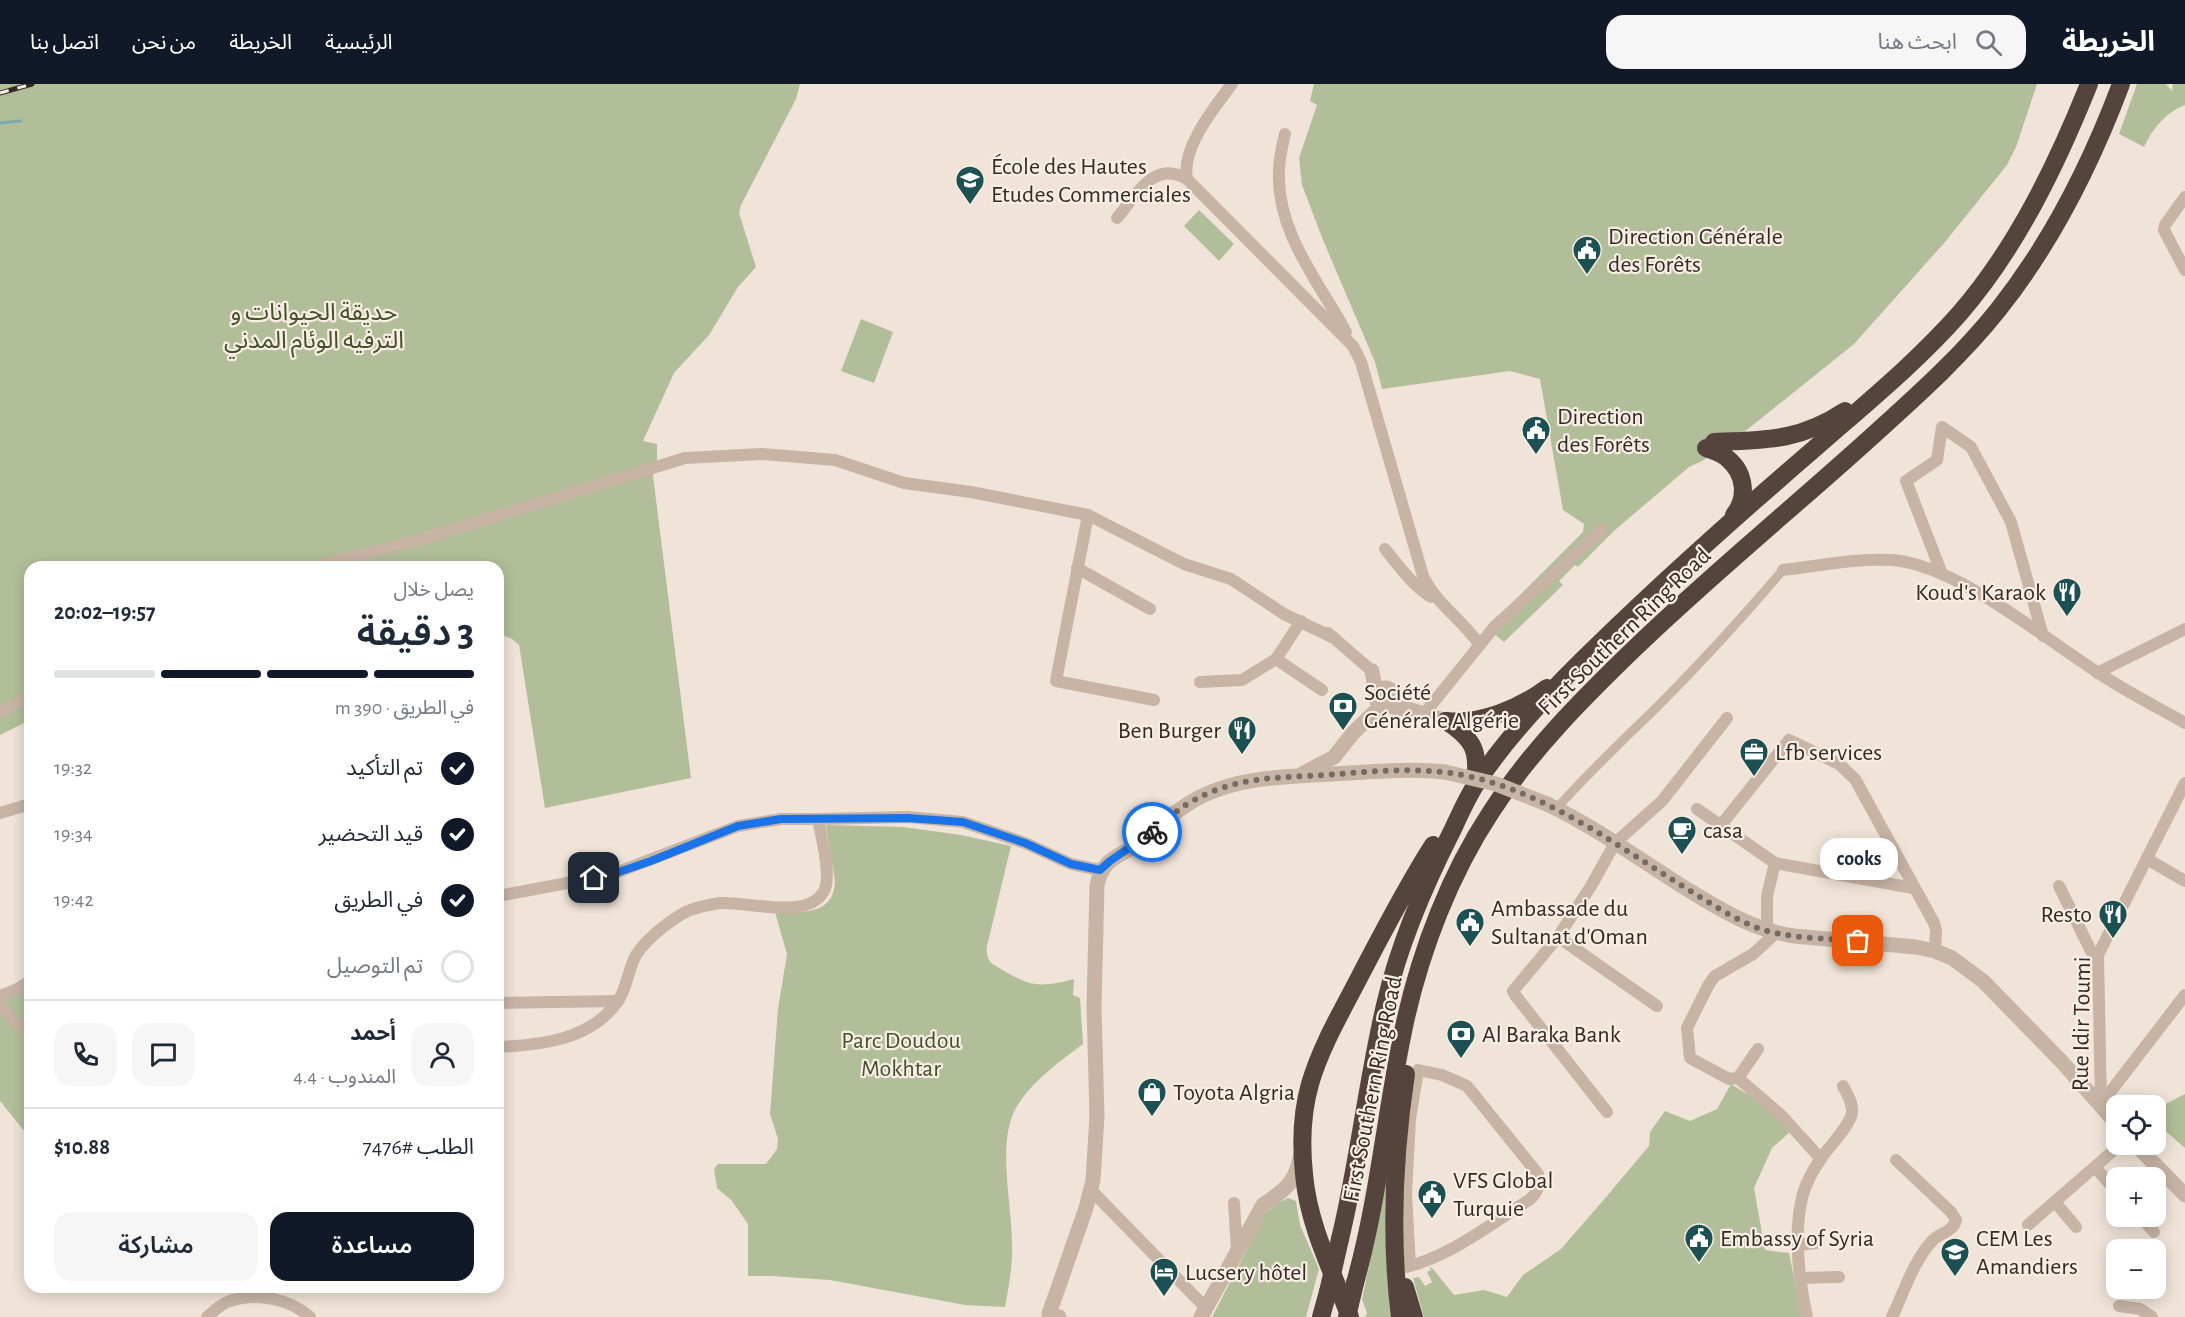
<!DOCTYPE html>
<html lang="ar">
<head>
<meta charset="utf-8">
<style>
	body { margin:0; font-family:"Alegreya Sans","Noto Sans Arabic",sans-serif; background:#f6f6f7; color:#1f2937; direction:rtl; height:100vh; display:flex; flex-direction:column; font-size:22px; white-space:nowrap }
	* { box-sizing:border-box; margin:0 }
	p { font-size:20px; color:#747a83 }
	.icon { flex:none; width:33px; height:33px; fill:none; stroke:currentColor; stroke-width:2; stroke-linecap:round; stroke-linejoin:round }
	.map { position:relative; flex:1; overflow:hidden; direction:ltr }
	.sheet { position:absolute; left:24px; top:477px; width:480px; height:732px; display:flex; flex-direction:column; background:#fff; border-radius:18px; box-shadow:0 3px 15px #0003; direction:rtl }
	.sheet>* { flex:none }
	.tools { position:absolute; left:2106px; top:1011px; display:grid; gap:12px }
	.tools a { display:grid; place-items:center; width:60px; height:60px; border-radius:12px; background:#fff; box-shadow:0 3px 15px #0003; font-size:30px }
	.pin { position:absolute; display:grid; place-items:center; width:51px; height:51px; color:#fff; margin:-26px; border-radius:12px; box-shadow:0 3px 9px #0006 }
	.courier { position:absolute; display:grid; place-items:center; width:60px; height:60px; margin:-30px; border:4px solid #1a73e8; border-radius:50%; background:#fff; color:#222; box-shadow:0 2px 8px #0007 }
	.bubble { position:absolute; height:42px; border-radius:18px; background:#fff; box-shadow:0 3px 15px #0003; font-size:20px; font-weight:600; line-height:42px; text-align:center; direction:rtl }
	.overview em { font-style:normal; font-weight:600 }
	.overview div { display:flex; flex-direction:column-reverse }
	.overview { display:flex; align-items:center; justify-content:space-between; height:102px; padding:0 30px }
	h1 { font-size:39px; font-weight:600; line-height:45px }
	.bar { display:grid; grid-template-columns:repeat(4,1fr); gap:9px 6px; align-content:center; height:72px; padding:0 30px }
	.bar i { height:8px; border-radius:4px; background:#e0e1e3 }
	.bar .current { background:#111827 }
	.bar p { grid-column:span 4 }
	.line { display:flex; align-items:center; gap:15px; padding:0 30px; border-top:2px solid #e0e1e3 }
	.line div { flex:1 }
	.round { display:grid; place-items:center; flex:none; width:63px; height:63px; border-radius:18px; background:#f6f6f7 }
	ol { padding:0 30px; list-style:none }
	li { display:flex; align-items:center; gap:18px; height:66px }
	li p { margin-inline-start:auto }
	li .icon { padding:6px; border-radius:50%; background:#111827; color:#fff; stroke-width:4 }
	li:last-child { color:#747a83 }
	li i { width:33px; height:33px; border:3px solid #e0e1e3; border-radius:50% }
	.action { display:flex; gap:12px; margin-top:auto; padding:12px 30px }
	.action a { flex:1; height:69px; border-radius:18px; background:#111827; color:#fff; font-size:24px; font-weight:600; line-height:69px; text-align:center }
	.action a+a { background:#f6f6f7; color:#1f2937 }
	header { display:flex; align-items:center; gap:36px; box-sizing:border-box; height:84px; padding:0 30px; background:#111827; color:#fff }
	header strong { font-size:28px }
	nav { display:flex; gap:33px; margin-inline-start:auto; font-size:21px }
	.search { width:420px; height:54px; background:#f6f6f7; display:flex; align-items:center; gap:15px; box-sizing:border-box; padding:0 21px; border-radius:18px; color:#747a83; font-size:22px }
	.map>svg:first-child { display:block }
	.green { fill:#b2be99 }
	.lines { fill:none; stroke-linecap:round; stroke-linejoin:round }
	.stream { stroke:#78abac; stroke-width:3 }
	.pedestrian { stroke:#c7b4a5; stroke-width:9 }
	.minor { stroke:#c7b4a5; stroke-width:12 }
	.tertiary { stroke:#c7b4a5; stroke-width:15 }
	.motorway { stroke:#54443d; stroke-width:18 }
	.rail-casing { stroke:#332a26; stroke-width:5 }
	.rail { stroke:#f8eee4; stroke-width:3; stroke-dasharray:9; stroke-linecap:butt }
	.tertiary-bridge { stroke:#c7b4a5; stroke-width:15 }
	.motorway-bridge { stroke:#54443d; stroke-width:18 }
	.done { stroke:#756b64; stroke-width:6; stroke-dasharray:0 10.8 }
	.route { stroke:#1a73e8; stroke-width:8 }
	.labels { text-anchor:middle; stroke-width:4.5; stroke-linejoin:round; paint-order:stroke }
	.poi-label { font-size:24px; fill:#332a26; stroke:#f8eee4; text-anchor:start }
	.park-label { font-size:24px; fill:#43502a; stroke:#f8eee4 }
	.street-label { font-size:24px; fill:#332a26; stroke:#f8eee4 }
</style>
</head>
<body>
<header>
<strong>الخريطة</strong>
<div class="search"><svg class="icon" aria-label="search" viewBox="0 0 24 24"><circle cx="10" cy="10" r="6"/><path d="M15 15l6 6"/></svg>ابحث هنا</div>
<nav><a>الرئيسية</a><a>الخريطة</a><a>من نحن</a><a>اتصل بنا</a></nav>
</header>
<div class="map">
<svg width="2185" height="1233" viewBox="0 0 2185 1233">
	<rect width="100%" height="100%" fill="#f0e4d8"/>
	<!-- green -->
	<g class="green">
		<path d="M0 0H800L796 15 741 121 739 129 756 183 738 203 709 251 674 289 643 357 657 360V378L653 392 691 694 545 724 519 561 512 555 498 549V483H30V636L0 651Z"/>
		<path d="M1314 0H2037L2016 63 2007 81 1945 158 1854 260 1738 353 1702 377 1689 383 1615 446 1578 483 1575 481 1559 497 1563 501 1504 558 1487 544 1583 448 1584 440 1563 426 1540 295 1510 287 1382 305 1375 278 1323 156 1302 101 1299 74 1317 21 1310 17Z"/>
		<path d="M2137 0H2166L2172 7 2173 0H2185V21C2165 29 2153 44 2144 63L2119 50Z"/>
		<path d="M1199 126 1234 160 1219 177 1184 142Z"/>
		<path d="M861 235 893 248 874 299 841 287Z"/>
		<path d="M826 741 903 743 961 751 1011 762 987 862C986 869 987 873 991 879 1026 900 1033 906 1074 895L1073 911 1080 914 1083 960C1060 977 1035 995 1019 1019 995 1053 1012 1118 1012 1159 1013 1180 1009 1202 1005 1223L965 1221 830 1196 772 1192H748V1140L732 1117 717 1104 714 1085 718 1080H766L777 1065 778 1055 770 1030 778 925 787 870 775 828C801 828 834 832 835 797Z"/>
		<path d="M30 890V1054L0 1017V909Z"/>
		<path d="M1731 1000 1747 1010 1765 1012 1791 1047 1772 1064 1754 1104 1765 1166 1789 1169 1802 1233H1424L1413 1194 1419 1193 1425 1202 1432 1198 1427 1188 1431 1186 1429 1183 1433 1185 1454 1211 1484 1206 1507 1213 1523 1191 1561 1165 1607 1112 1649 1062 1650 1048 1665 1027 1690 1037 1717 1025Z"/>
		<path d="M2185 1010V1064L2156 1039V1025Z"/>
		<path d="M1390 1067 1393 1233H1365L1367 1229 1362 1215 1381 1126Z"/>
		<path d="M1288 1114 1296 1117 1300 1141 1319 1185 1306 1233H1212L1266 1129 1278 1119Z"/>
	</g>
	<g class="lines">
		<!-- stream -->
		<path class="stream" d="M0 39 21 37"/>
		<!-- pedestrian -->
		<path class="pedestrian" d="M1557 724C1588 689 1622 657 1656 624 1700 580 1742 534 1783 486"/>
		<!-- minor -->
		<g class="minor">
			<path d="M1232 0C1214 24 1181 64 1187 95L1353 262 1361 278 1423 492C1436 520 1462 535 1479 560"/>
			<path d="M1285 50C1282 62 1279 74 1279 87 1276 148 1319 198 1346 248"/>
			<path d="M2185 113 2165 141 2164 146 2185 186"/>
			<path d="M1117 134C1136 112 1154 75 1187 95"/>
			<path d="M1088 431 1056 597 1154 616"/>
			<path d="M1385 465C1399 482 1412 501 1431 513"/>
			<path d="M312 483 415 457 685 374 762 370 835 376 904 399 971 408 1088 431 1184 480 1231 495 1284 530 1334 554"/>
			<path d="M1077 484 1150 525"/>
			<path d="M1783 486C1819 482 1856 474 1892 476 1956 481 2040 551 2094 586 2123 606 2155 622 2185 639"/>
			<path d="M1942 490 1906 397 1937 376 1942 343 1971 363 2011 438 2043 552"/>
			<path d="M1328 549 1372 587"/>
			<path d="M1276 575 1322 606"/>
			<path d="M2097 589 2185 545"/>
			<path d="M1200 598 1242 596 1276 575 1301 537"/>
			<path d="M0 628 30 612"/>
			<path d="M1424 630 1495 542 1602 446"/>
			<path d="M1697 725 1775 779 1913 804"/>
			<path d="M0 729 30 720"/>
			<path d="M1721 741 1789 656 1839 680 1855 695 1934 839 1936 846 1935 867"/>
			<path d="M2147 775 2185 797"/>
			<path d="M2059 802 2088 861 2091 867 2098 871"/>
			<path d="M498 812 610 791 738 742 781 735H818"/>
			<path d="M1767 847V812L1775 779"/>
			<path d="M1558 853 1657 922"/>
			<path d="M0 912 30 900"/>
			<path d="M498 919 618 917"/>
			<path d="M0 920 14 937 30 949"/>
			<path d="M498 963C541 961 591 956 618 917 626 906 628 888 634 875 641 859 669 837 684 829 694 823 708 821 720 819 746 817 808 837 824 807 832 792 821 752 818 735L908 733 963 738 1025 759 1071 780 1100 786"/>
			<path d="M1758 965 1738 994 1729 995 1690 974 1687 944 1709 900 1715 892 1753 870 1776 849"/>
			<path d="M1738 994 1781 1031 1821 1075"/>
			<path d="M2101 1020 2098 871 2185 699"/>
			<path d="M2101 1020 2185 911"/>
			<path d="M1607 1028 1515 911 1513 907 1558 853 1591 802 1615 759 1662 717 1727 634"/>
			<path d="M2095 1083 2116 1107"/>
			<path d="M1091 1106 1206 1224"/>
			<path d="M2055 1118 2076 1143"/>
			<path d="M1234 1119 1237 1167"/>
			<path d="M2140 1132 2154 1148"/>
			<path d="M2028 1141 2121 1060"/>
			<path d="M1798 1161 1816 1159"/>
			<path d="M1401 1184C1445 1176 1491 1140 1529 1116 1539 1108 1539 1102 1538 1090L1467 1002 1442 991 1418 986 1410 1035 1406 1110 1410 1182"/>
			<path d="M1801 1194 1839 1193"/>
			<path d="M2119 1222 2140 1225 2152 1233"/>
			<path d="M207 1233C213 1228 222 1219 230 1217 257 1208 290 1215 310 1233"/>
			<path d="M1807 1233C1799 1195 1793 1152 1802 1114 1805 1100 1813 1086 1822 1073 1829 1063 1852 1039 1852 1028 1853 1018 1847 1010 1843 1002"/>
			<path d="M1892 1233C1904 1208 1913 1178 1932 1157 1939 1149 1953 1148 1956 1136L1951 1128 1896 1076"/>
		</g>
		<!-- tertiary -->
		<g class="tertiary">
			<path d="M1372 587 1376 610"/>
			<circle cx="1385" cy="613" r="9"/>
			<path d="M1386 622 1411 626 1446 637"/>
			<path d="M1302 690 1334 673 1353 649 1382 621"/>
			<path d="M1547 720C1595 743 1639 775 1685 804 1720 825 1752 846 1794 852L1916 863 1935 867 1952 874 1983 897 2062 978 2116 1039"/>
			<path d="M2135 1060 2185 1111"/>
			<path d="M1059 1233 1049 1230 1086 1124 1093 1096 1097 1032 1094 923 1097 801C1104 772 1119 774 1140 758 1160 742 1179 723 1202 712 1243 692 1287 693 1331 690 1369 688 1407 684 1445 688"/>
			<path d="M1201 1233 1263 1121C1283 1107 1296 1099 1300 1073"/>
		</g>
		<!-- motorway -->
		<g class="motorway">
			<path d="M1714 358C1766 356 1800 357 1845 327"/>
			<path d="M1706 364C1713 367 1722 369 1728 375 1745 389 1748 414 1734 431"/>
			<path d="M1446 637C1475 656 1479 667 1475 701"/>
			<path d="M1446 637C1480 641 1520 624 1547 604"/>
			<path d="M1340 1155C1359 1077 1367 996 1386 917 1400 857 1425 800 1453 745 1460 730 1467 714 1476 700 1509 649 1559 598 1603 556 1671 490 1742 427 1814 365 1864 321 1916 279 1960 229 2017 163 2057 80 2089 0"/>
			<path d="M1355 1199C1379 1114 1386 1025 1405 938 1421 866 1450 790 1491 728 1531 666 1584 613 1637 562 1715 487 1799 419 1879 346 1921 308 1963 270 1998 226 2052 158 2091 80 2121 0"/>
			<path d="M1405 1203 1414 1233"/>
			<path d="M1321 1233 1328 1208"/>
			<path d="M1350 1233C1332 1187 1308 1140 1304 1090 1301 1061 1302 1028 1310 1000 1321 962 1342 927 1360 892 1383 848 1406 803 1433 761"/>
			<path d="M1400 1233C1390 1153 1394 1069 1406 990"/>
		</g>
		<!-- rail casing -->
		<g class="rail-casing">
			<path id="rail" d="M0 9 32 0"/>
		</g>
		<!-- rail -->
		<use href="#rail" class="rail"/>
		<!-- tertiary-bridge -->
		<path class="tertiary-bridge" d="M1445 688 1496 700 1547 720"/>
		<!-- motorway-bridge -->
		<g class="motorway-bridge">
			<path d="M1328 1208 1340 1155"/>
			<path d="M1347 1233 1355 1199"/>
		</g>
	</g>
	<g class="lines">
		<!-- done -->
		<path class="done" d="M1152 748C1163 739 1175 728 1187 720 1234 692 1275 694 1327 691 1376 687 1424 682 1472 693 1551 712 1616 761 1684 803 1707 817 1730 833 1755 843 1787 855 1824 854 1858 857"/>
		<!-- route -->
		<path class="route" d="M594 794 610 791 651 777 738 742 781 735 908 734 963 738 1025 759 1071 780 1100 786 1110 777 1152 748"/>
	</g>
	<!-- icons -->
	<defs>
		<g id="university-pin" transform="scale(1.5)"><path d="M0 17L-7.5 6A9.5 9.5 0 1 1 7.5 6Z" fill="#1d5053" stroke="#f8eee4"/><path d="M0-5L7-2L0 1L-7-2ZM-4 1L0 2.5L4 1V4Q0 6-4 4Z" fill="#fff"/></g>
		<g id="civic-pin" transform="scale(1.5)"><path d="M0 17L-7.5 6A9.5 9.5 0 1 1 7.5 6Z" fill="#1d5053" stroke="#f8eee4"/><path d="M-.6-6.5H3V-4.5H.6V-3L4-1V1h2V6H-6V1h2V-1L-.6-3ZM-1.2 2.5V6h2.4V2.5Z" fill="#fff"/></g>
		<g id="restaurant-pin" transform="scale(1.5)"><path d="M0 17L-7.5 6A9.5 9.5 0 1 1 7.5 6Z" fill="#1d5053" stroke="#f8eee4"/><path d="M-5-6h1v4h1v-4h1v4h1v-4h1v5L-1.5 .5V6h-2V.5L-5-1ZM5-6V6H3V1.5H1.5Q1.5-4 5-6Z" fill="#fff"/></g>
		<g id="bank-pin" transform="scale(1.5)"><path d="M0 17L-7.5 6A9.5 9.5 0 1 1 7.5 6Z" fill="#1d5053" stroke="#f8eee4"/><path d="M-6-4H6V4H-6ZM0-2.3a2.3 2.3 0 1 0 0 4.6a2.3 2.3 0 1 0 0-4.6Z" fill="#fff"/></g>
		<g id="office-pin" transform="scale(1.5)"><path d="M0 17L-7.5 6A9.5 9.5 0 1 1 7.5 6Z" fill="#1d5053" stroke="#f8eee4"/><path d="M-6-3h4V-5.5h4V-3h4V5H-6ZM-1-4.5V-3h2v-1.5ZM-6 0V1H6V0Z" fill="#fff"/></g>
		<g id="cafe-pin" transform="scale(1.5)"><path d="M0 17L-7.5 6A9.5 9.5 0 1 1 7.5 6Z" fill="#1d5053" stroke="#f8eee4"/><path d="M-5.5-4.5H6V0H3Q3 3.5 0 3.5H-2.5Q-5.5 3.5-5.5 0ZM3-3.2v2h1.7v-2ZM-6 4.5H4V6H-6Z" fill="#fff"/></g>
		<g id="shop-pin" transform="scale(1.5)"><path d="M0 17L-7.5 6A9.5 9.5 0 1 1 7.5 6Z" fill="#1d5053" stroke="#f8eee4"/><path d="M-5-2.5h2.3a2.7 3.5 0 0 1 5.4 0H5L5.5 6h-11ZM-1.5-2.5h3a1.5 2.3 0 0 0-3 0Z" fill="#fff"/></g>
		<g id="school-pin" transform="scale(1.5)"><path d="M0 17L-7.5 6A9.5 9.5 0 1 1 7.5 6Z" fill="#1d5053" stroke="#f8eee4"/><path d="M0-5L7-2L0 1L-7-2ZM-4 1L0 2.5L4 1V4Q0 6-4 4Z" fill="#fff"/></g>
		<g id="hotel-pin" transform="scale(1.5)"><path d="M0 17L-7.5 6A9.5 9.5 0 1 1 7.5 6Z" fill="#1d5053" stroke="#f8eee4"/><path d="M-6-4.5h1.5V1H6V5H4.5V3h-9V5H-6ZM-4 0a1.8 1.8 0 1 1 3.6 0ZM.5 0V-2.5h3Q6-2.5 6 0Z" fill="#fff"/></g>
	</defs>
	<g fill-rule="evenodd">
		<use href="#university-pin" x="970" y="96"/>
		<use href="#civic-pin" x="1587" y="166"/>
		<use href="#civic-pin" x="1536" y="346"/>
		<use href="#restaurant-pin" x="2067" y="508"/>
		<use href="#bank-pin" x="1343" y="622"/>
		<use href="#restaurant-pin" x="1242" y="646"/>
		<use href="#office-pin" x="1754" y="668"/>
		<use href="#cafe-pin" x="1682" y="746"/>
		<use href="#restaurant-pin" x="2113" y="830"/>
		<use href="#civic-pin" x="1470" y="838"/>
		<use href="#bank-pin" x="1461" y="950"/>
		<use href="#shop-pin" x="1152" y="1008"/>
		<use href="#civic-pin" x="1432" y="1110"/>
		<use href="#civic-pin" x="1699" y="1154"/>
		<use href="#school-pin" x="1955" y="1168"/>
		<use href="#hotel-pin" x="1164" y="1188"/>
	</g>
	<g class="labels">
		<!-- poi labels -->
		<g class="poi-label">
			<text x="991" y="90">École des Hautes<tspan x="991" dy="28">Etudes Commerciales</tspan></text>
			<text x="1608" y="160">Direction Générale<tspan x="1608" dy="28">des Forêts</tspan></text>
			<text x="1557" y="340">Direction<tspan x="1557" dy="28">des Forêts</tspan></text>
			<text x="2046" y="516" text-anchor="end">Koud's Karaok</text>
			<text x="1364" y="616">Société<tspan x="1364" dy="28">Générale Algérie</tspan></text>
			<text x="1221" y="654" text-anchor="end">Ben Burger</text>
			<text x="1775" y="676">Lfb services</text>
			<text x="1703" y="754">casa</text>
			<text x="1491" y="832">Ambassade du<tspan x="1491" dy="28">Sultanat d'Oman</tspan></text>
			<text x="2092" y="838" text-anchor="end">Resto</text>
			<text x="1482" y="958">Al Baraka Bank</text>
			<text x="1173" y="1016">Toyota Algria</text>
			<text x="1453" y="1104">VFS Global<tspan x="1453" dy="28">Turquie</tspan></text>
			<text x="1720" y="1162">Embassy of Syria</text>
			<text x="1976" y="1162">CEM Les<tspan x="1976" dy="28">Amandiers</tspan></text>
			<text x="1185" y="1196">Lucsery hôtel</text>
		</g>
		<!-- park labels -->
		<g class="park-label">
			<text x="314" y="236">حديقة الحيوانات و<tspan x="314" dy="28">الترفيه الوئام المدني</tspan></text>
			<text x="901" y="964">Parc Doudou<tspan x="901" dy="28">Mokhtar</tspan></text>
		</g>
		<!-- street labels -->
		<g class="street-label">
			<text transform="translate(1624 547) rotate(-44)" y="8">First Southern Ring Road</text>
			<text transform="translate(2081 940) rotate(-89)" y="8">Rue Idir Toumi</text>
			<text transform="translate(1372 1005) rotate(-79)" y="8">First Southern Ring Road</text>
		</g>
	</g>
</svg>
<div class="tools">
<a><svg class="icon" aria-label="locate" viewBox="0 0 24 24"><circle cx="12" cy="12" r="6"/><path d="M12 2v4M12 18v4M2 12h4M18 12h4"/></svg></a>
<a>+</a>
<a>−</a>
</div>
<div class="pin" style="left:1858px;top:857px;background:#ea580c"><svg class="icon" aria-label="bag" viewBox="0 0 24 24"><path d="M5 8h14l-1 12H6zM9 8a3 3 0 0 1 6 0"/></svg></div>
<div class="pin" style="left:594px;top:794px;background:#1f2937"><svg class="icon" aria-label="home" viewBox="0 0 24 24"><path d="M3 11l9-7 9 7M6 9v11h12V9"/></svg></div>
<div class="courier" style="left:1152px;top:748px"><svg class="icon" aria-label="bike" viewBox="0 0 24 24"><circle cx="6" cy="16" r="4"/><circle cx="18" cy="16" r="4"/><path d="M6 16l4-8h5l3 8M10 8l3 8H6M13 5h3"/></svg></div>
<div class="bubble" style="left:1820px;top:754px;width:78px">cooks</div>
<section class="sheet">
<div class="overview"><div><h1>3 دقيقة</h1><p>يصل خلال</p></div><em>19:57–20:02</em></div>
<div class="bar"><i class="current"></i><i class="current"></i><i class="current"></i><i></i><p>في الطريق · 390 m</p></div>
<ol>
<li><svg class="icon" aria-label="check" viewBox="0 0 24 24"><path d="M5 12l5 5 9-10"/></svg>تم التأكيد<p>19:32</p></li>
<li><svg class="icon" aria-label="check" viewBox="0 0 24 24"><path d="M5 12l5 5 9-10"/></svg>قيد التحضير<p>19:34</p></li>
<li><svg class="icon" aria-label="check" viewBox="0 0 24 24"><path d="M5 12l5 5 9-10"/></svg>في الطريق<p>19:42</p></li>
<li><i></i>تم التوصيل</li>
</ol>
<div class="line" style="height:108px"><a class="round"><svg class="icon" aria-label="person" viewBox="0 0 24 24"><circle cx="12" cy="8" r="4"/><path d="M4 21q1-7 8-7t8 7"/></svg></a><div><b>أحمد</b><p>المندوب · 4.4</p></div><a class="round"><svg class="icon" aria-label="chat" viewBox="0 0 24 24"><path d="M4 5h16v11H9l-5 4z"/></svg></a><a class="round"><svg class="icon" aria-label="phone" viewBox="0 0 24 24"><path d="M5 4h4l2 5-3 2q2 4 5 5l2-3 5 2v4C11 20 4 13 5 4z"/></svg></a></div>
<div class="line" style="height:78px"><div>الطلب #7476</div><b>$10.88</b></div>
<div class="action"><a>مساعدة</a><a>مشاركة</a></div>
</section>
</div>
</body>
</html>
